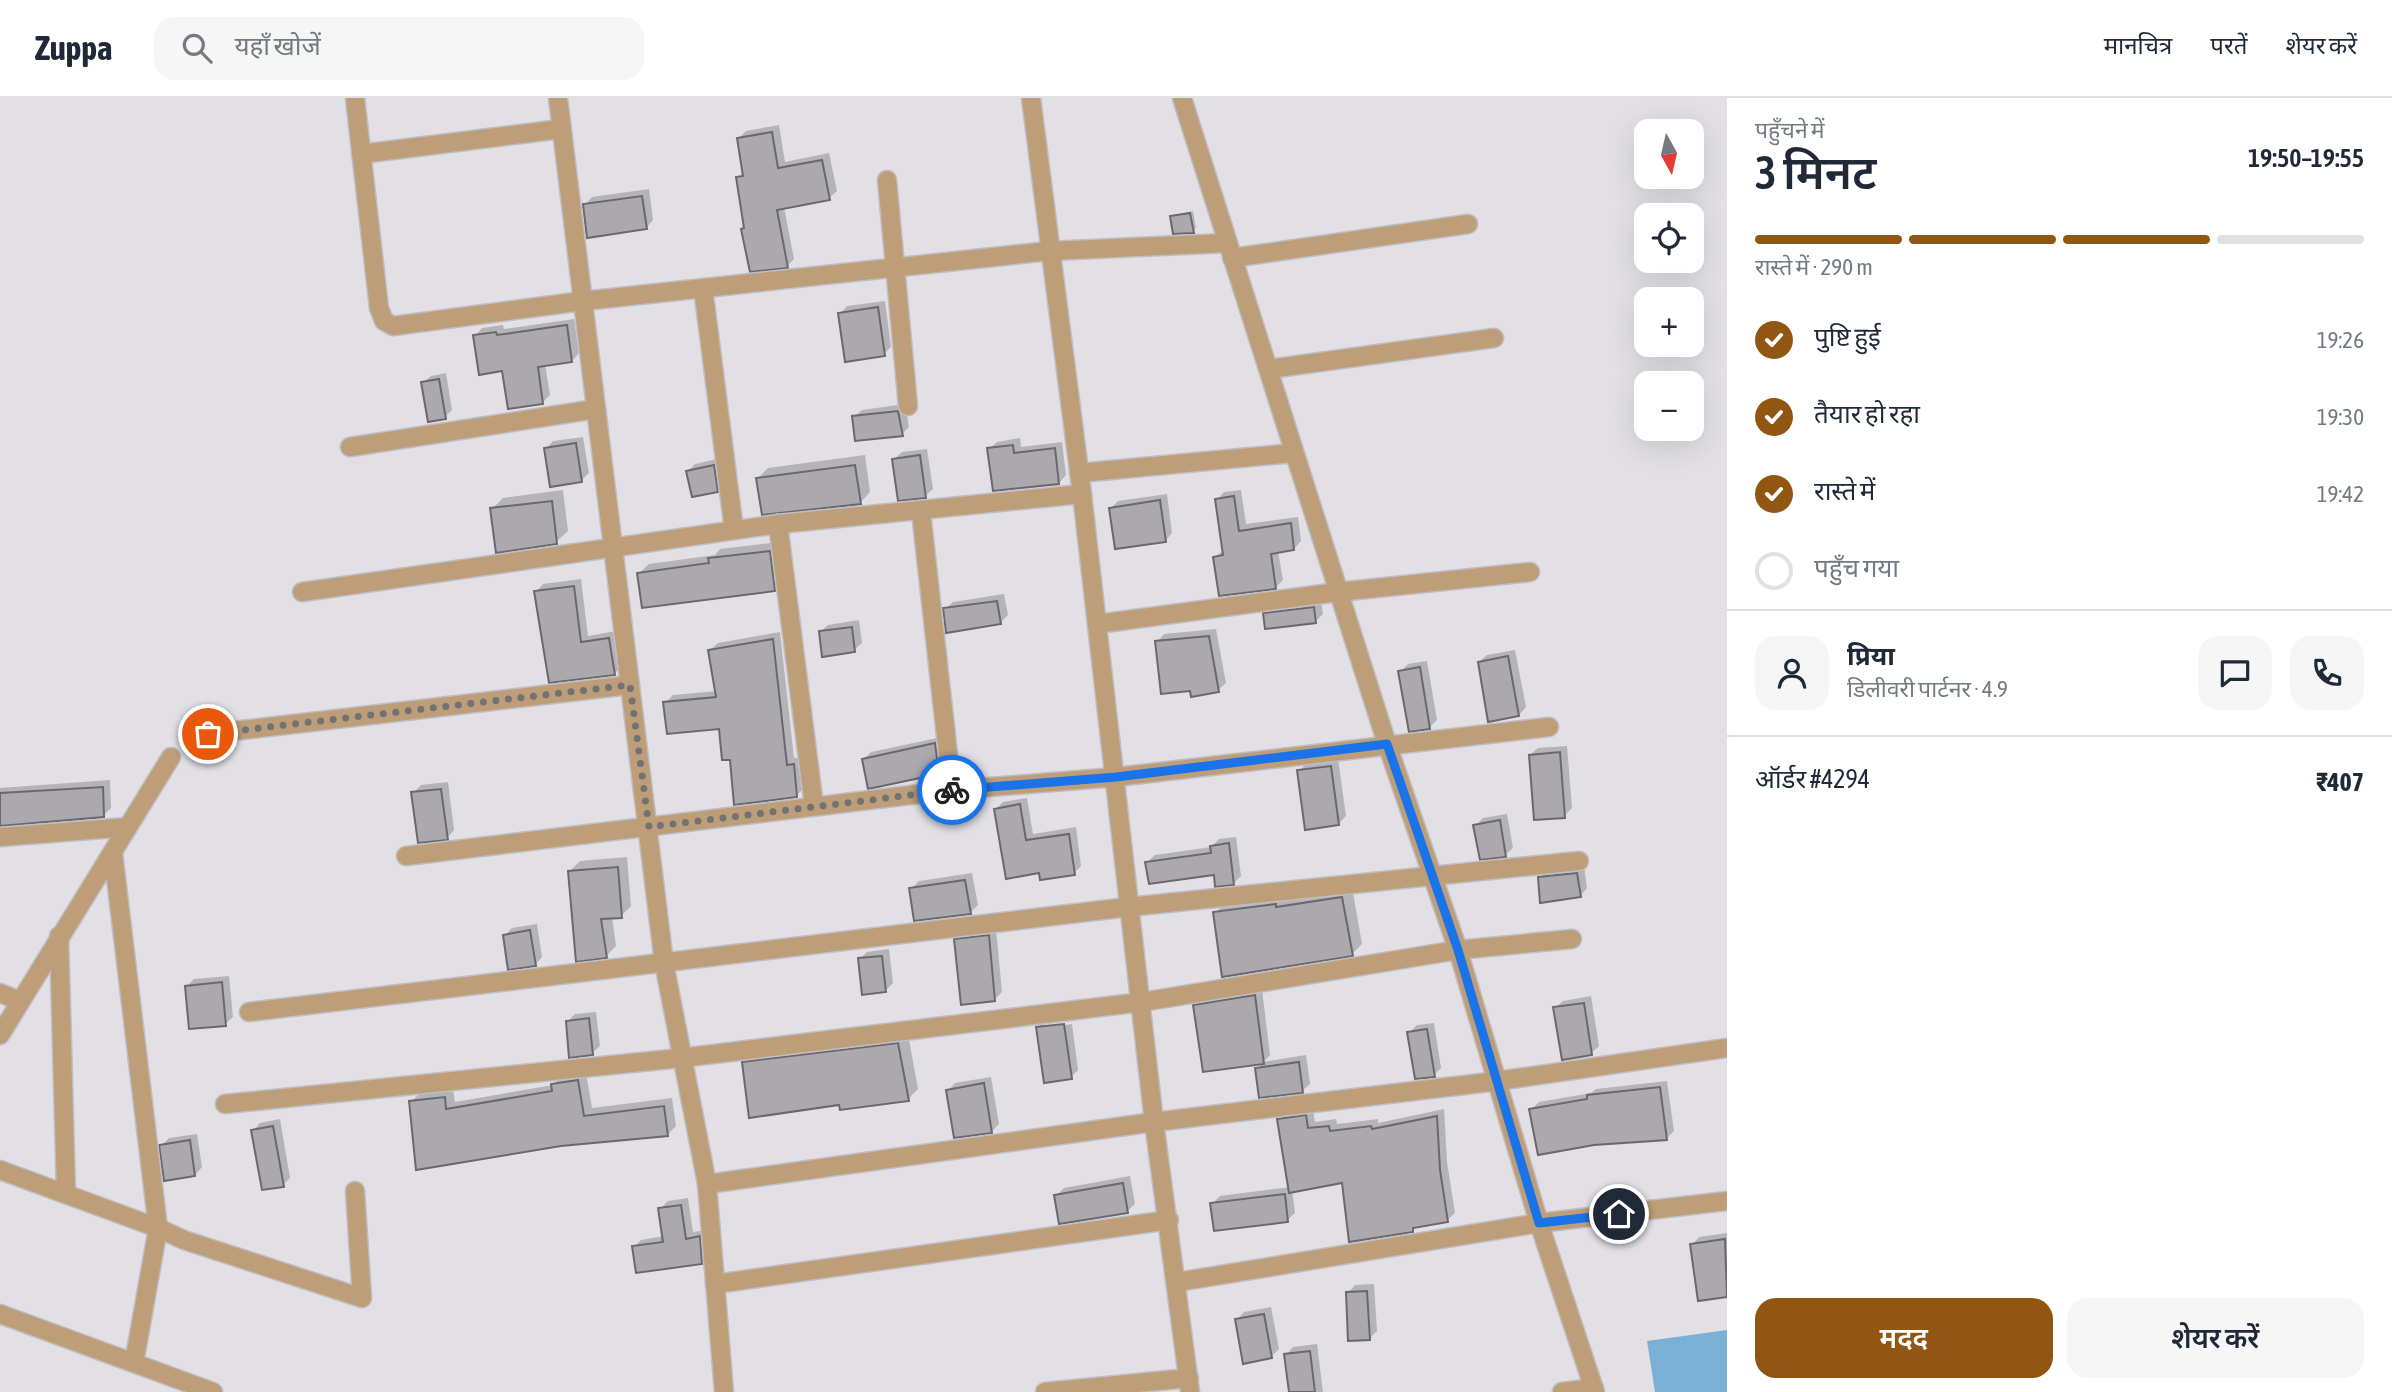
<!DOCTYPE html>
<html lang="hi">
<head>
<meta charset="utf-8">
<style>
	body { margin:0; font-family:"Asap Condensed","Noto Sans Devanagari",sans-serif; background:#f6f6f7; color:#1f2937; height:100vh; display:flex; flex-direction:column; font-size:26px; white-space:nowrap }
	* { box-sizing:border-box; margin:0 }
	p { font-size:23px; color:#747a83 }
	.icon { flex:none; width:38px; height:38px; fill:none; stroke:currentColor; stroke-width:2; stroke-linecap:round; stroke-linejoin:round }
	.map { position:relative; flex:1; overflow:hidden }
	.drawer { display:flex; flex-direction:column; background:#fff; width:665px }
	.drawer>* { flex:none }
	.needle { width:46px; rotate:172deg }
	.fabs { position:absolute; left:1634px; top:21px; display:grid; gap:14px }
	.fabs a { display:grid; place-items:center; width:70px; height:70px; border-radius:14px; background:#fff; box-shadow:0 7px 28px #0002; font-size:35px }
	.pin { position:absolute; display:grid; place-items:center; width:60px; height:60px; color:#fff; margin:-30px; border:4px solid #fff; border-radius:50%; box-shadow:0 2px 7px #0007 }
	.courier { position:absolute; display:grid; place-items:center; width:70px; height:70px; margin:-35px; border:5px solid #1a73e8; border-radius:50%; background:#fff; color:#222; box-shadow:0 2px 9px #0007 }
	.headline em { font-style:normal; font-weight:600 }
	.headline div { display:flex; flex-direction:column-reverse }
	.headline { display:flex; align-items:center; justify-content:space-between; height:119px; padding:0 28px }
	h1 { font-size:46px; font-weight:600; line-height:52px }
	.bar { display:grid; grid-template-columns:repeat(4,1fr); gap:10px 7px; align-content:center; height:84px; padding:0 28px }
	.bar i { height:9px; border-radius:5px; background:#e0e1e3 }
	.bar .selected { background:#905612 }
	.bar p { grid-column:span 4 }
	.line { display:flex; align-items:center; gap:18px; padding:0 28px; border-top:2px solid #e0e1e3 }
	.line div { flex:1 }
	.round { display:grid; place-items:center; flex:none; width:74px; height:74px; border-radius:21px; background:#f6f6f7 }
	ol { padding:0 28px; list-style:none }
	li { display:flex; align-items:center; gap:21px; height:77px }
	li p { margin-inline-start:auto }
	li .icon { padding:7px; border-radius:50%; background:#905612; color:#fff; stroke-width:4 }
	li:last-child { color:#747a83 }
	li i { width:38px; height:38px; border:4px solid #e0e1e3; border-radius:50% }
	.primary-button { display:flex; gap:14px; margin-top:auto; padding:14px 28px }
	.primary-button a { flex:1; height:80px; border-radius:21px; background:#905612; color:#fff; font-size:28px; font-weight:600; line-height:80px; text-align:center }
	.primary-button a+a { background:#f6f6f7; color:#1f2937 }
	header { display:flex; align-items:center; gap:42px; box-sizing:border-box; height:98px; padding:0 35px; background:#fff; border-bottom:2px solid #e0e1e3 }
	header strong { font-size:33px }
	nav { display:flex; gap:38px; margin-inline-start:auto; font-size:24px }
	.search { width:490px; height:63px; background:#f6f6f7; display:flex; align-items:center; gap:18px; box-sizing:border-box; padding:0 24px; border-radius:21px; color:#747a83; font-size:26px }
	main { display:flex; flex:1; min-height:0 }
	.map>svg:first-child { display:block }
	.water { fill:#7bb0d6 }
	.shadow { fill:#0003 }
	.building { fill:#aba9ad; stroke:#6a686c; stroke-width:2 }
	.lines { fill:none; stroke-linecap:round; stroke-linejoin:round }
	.minor-casing { stroke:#bfbec2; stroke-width:21 }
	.tertiary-casing { stroke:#bfbec2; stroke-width:21 }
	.minor { stroke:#bd9e79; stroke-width:18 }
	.tertiary { stroke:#bd9e79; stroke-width:18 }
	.done { stroke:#727173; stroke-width:7; stroke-dasharray:0 12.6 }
	.route { stroke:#1a73e8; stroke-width:9 }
</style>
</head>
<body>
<header>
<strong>Zuppa</strong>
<div class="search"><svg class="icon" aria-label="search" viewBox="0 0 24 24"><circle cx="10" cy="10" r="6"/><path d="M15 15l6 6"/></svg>यहाँ खोजें</div>
<nav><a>मानचित्र</a><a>परतें</a><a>शेयर करें</a></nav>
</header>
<main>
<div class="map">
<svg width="1727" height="1294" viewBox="0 0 1727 1294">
	<rect width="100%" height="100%" fill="#e2e0e5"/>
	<!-- water -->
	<path class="water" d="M1727 1232V1294H1655L1647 1243Z"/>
	<!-- shadow -->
	<g class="shadow">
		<path d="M779 27 785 64 829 55 837 93 829 100 784 109 794 161 787 168 745 129 738 80 744 74 739 40 746 33Z"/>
		<path d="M649 91 653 122 646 130 585 107 592 99Z"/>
		<path d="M1193 113 1196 130 1193 133 1172 119Z"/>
		<path d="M885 203 891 249 884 256 840 216 847 208Z"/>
		<path d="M574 221 579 255 572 263 545 266 550 297 542 305 504 271 475 238 482 230 503 227 504 231Z"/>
		<path d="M446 275 452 312 445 319 423 285 431 278Z"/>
		<path d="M905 306 909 329 902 336 854 319 862 312Z"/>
		<path d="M583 339 589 375 581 383 546 351 553 343Z"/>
		<path d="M1020 340 1021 349 1062 344 1066 377 1059 385 989 351 997 344Z"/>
		<path d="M927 351 933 391 925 398 894 361 902 354Z"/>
		<path d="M865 357 870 394 860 405 757 381 768 370Z"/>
		<path d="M721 360 724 385 717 392 688 373 695 366Z"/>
		<path d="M563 392 568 433 556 444 492 411 503 400Z"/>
		<path d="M1241 392 1246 426 1298 419 1301 443 1294 451 1278 453 1283 482 1276 489 1215 459 1224 452 1217 402 1224 394Z"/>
		<path d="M1167 396 1172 435 1165 443 1111 410 1118 403Z"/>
		<path d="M779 444 784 482 774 492 639 475 649 466 715 457 720 451Z"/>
		<path d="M581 481 588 538 616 533 622 568 614 576 550 583 536 494 543 486Z"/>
		<path d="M1004 496 1008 517 1000 525 945 511 953 504Z"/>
		<path d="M1321 502 1323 516 1315 524 1265 516 1272 509Z"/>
		<path d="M859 522 862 545 854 552 820 534 828 527Z"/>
		<path d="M1216 531 1226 585 1218 592 1191 591 1157 544 1164 536Z"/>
		<path d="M780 534 794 660 801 659 804 690 796 698 731 660 721 629 665 605 673 597 717 593 710 552 718 545Z"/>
		<path d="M1515 552 1526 609 1519 617 1479 564 1487 557Z"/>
		<path d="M1427 563 1437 622 1429 630 1400 574 1408 566Z"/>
		<path d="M942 639 945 667 938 674 864 661 871 654Z"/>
		<path d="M1567 648 1572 710 1564 718 1530 657 1538 650Z"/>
		<path d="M1338 661 1346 718 1338 726 1299 673 1307 665Z"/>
		<path d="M110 682 111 710 103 718 0 726V690Z"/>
		<path d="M448 684 454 732 447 740 413 695 421 687Z"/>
		<path d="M1027 700 1033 736 1076 729 1081 768 1074 775 1040 773 996 711 1003 704Z"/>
		<path d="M1507 716 1513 750 1505 757 1475 728 1483 720Z"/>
		<path d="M1236 739 1241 778 1234 785 1215 775 1147 764 1155 757 1211 749 1219 741Z"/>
		<path d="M627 759 631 808 621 818 612 819 616 848 606 858 570 773 580 763Z"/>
		<path d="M1584 768 1587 790 1580 798 1540 779 1547 772Z"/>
		<path d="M972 775 978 807 970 815 911 791 919 783Z"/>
		<path d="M1352 789 1362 846 1352 856 1215 815 1225 805Z"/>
		<path d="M537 826 542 859 535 867 505 837 512 830Z"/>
		<path d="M996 831 1002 894 994 902 956 842 964 834Z"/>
		<path d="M889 851 893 885 886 892 860 861 867 854Z"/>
		<path d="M229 878 233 919 225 926 187 888 194 881Z"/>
		<path d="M1262 891 1270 957 1263 964 1306 957 1310 986 1302 993 1257 971 1264 964 1205 972 1195 908 1202 900Z"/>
		<path d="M1591 898 1599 948 1591 955 1555 910 1563 903Z"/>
		<path d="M596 914 600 948 592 955 568 923 575 916Z"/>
		<path d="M1071 919 1072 923 1044 926V930L1072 926 1078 972 1071 979 1038 930 1045 922Z"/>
		<path d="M1434 925 1441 970 1434 977 1409 935 1417 927Z"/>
		<path d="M908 936 918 991 908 1001 840 1005 743 965 753 955Z"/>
		<path d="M586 975 592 1010 672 1000 676 1028 667 1037 561 1046 411 1004 420 995 453 992 455 1004 553 987 562 978Z"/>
		<path d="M991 979 999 1026 992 1033 948 993 955 985Z"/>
		<path d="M1667 983 1674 1033 1666 1041 1531 1012 1539 1004 1591 995 1596 991Z"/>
		<path d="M1313 1011 1315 1024 1336 1021 1337 1026 1378 1021V1025L1444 1011 1447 1064 1455 1115 1447 1122 1417 1127 1412 1132 1343 1083 1292 1092 1295 1115 1287 1122 1212 1106 1220 1098 1290 1089 1279 1021 1286 1014Z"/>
		<path d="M280 1021 290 1080 283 1087 253 1033 260 1025Z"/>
		<path d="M197 1036 202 1069 195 1077 161 1048 169 1040Z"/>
		<path d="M1130 1078 1135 1106 1127 1113 1056 1098 1064 1090Z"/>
		<path d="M688 1100 693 1134 707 1132 709 1156 701 1164 634 1149 641 1142 664 1138 660 1111 668 1103Z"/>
		<path d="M1727 1135V1197L1700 1201 1692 1147 1699 1139Z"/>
		<path d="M1374 1186 1377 1233 1369 1241 1348 1195 1355 1187Z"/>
		<path d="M1271 1209 1279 1251 1271 1259 1237 1222 1244 1214Z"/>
		<path d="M1317 1246 1323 1294H1290L1286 1257 1293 1249Z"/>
	</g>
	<!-- building -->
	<g class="building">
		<path d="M772 34 778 70 822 62 830 102 777 112 788 170 750 174 741 131 744 130 736 79 743 78 737 40Z"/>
		<path d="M642 98 647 131 587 140 583 106Z"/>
		<path d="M1190 115 1194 135 1173 136 1170 118Z"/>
		<path d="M878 209 885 258 845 264 838 215Z"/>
		<path d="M567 227 572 264 538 269 543 306 508 311 502 273 479 277 473 237 496 234 497 237Z"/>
		<path d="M439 281 446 321 428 324 421 284Z"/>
		<path d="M898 313 903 338 855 343 852 318Z"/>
		<path d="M576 345 582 384 550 389 544 350Z"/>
		<path d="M1013 347 1014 355 1055 350 1059 386 993 393 987 350Z"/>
		<path d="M920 357 926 400 898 403 892 361Z"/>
		<path d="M714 367 718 394 692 399 686 373Z"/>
		<path d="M855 367 861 406 762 417 756 380Z"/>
		<path d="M1234 398 1239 433 1291 425 1294 452 1271 456 1276 491 1219 498 1213 459 1223 457 1215 401Z"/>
		<path d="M1160 402 1166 444 1115 451 1109 410Z"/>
		<path d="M552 403 557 446 496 455 490 410Z"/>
		<path d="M770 453 775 493 642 510 637 475 709 465 708 460Z"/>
		<path d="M574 488 581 544 609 540 615 577 549 585 534 493Z"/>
		<path d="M997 503 1001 526 946 535 943 510Z"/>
		<path d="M1314 509 1316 525 1265 531 1263 515Z"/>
		<path d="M852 529 855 554 822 559 819 533Z"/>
		<path d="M1209 538 1219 594 1191 599 1190 593 1161 596 1155 543Z"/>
		<path d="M773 541 787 667 794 666 797 699 734 707 730 662H722L719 631 667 636 663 604 716 599 708 552Z"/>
		<path d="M1508 558 1519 618 1488 624 1478 564Z"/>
		<path d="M1420 569 1430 631 1409 634 1398 573Z"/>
		<path d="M935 645 939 676 868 691 862 661Z"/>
		<path d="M1560 654 1565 720 1534 722 1529 657Z"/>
		<path d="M1331 668 1339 727 1305 732 1297 672Z"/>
		<path d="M103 689 104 719 0 728V695Z"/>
		<path d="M441 691 448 742 418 745 411 694Z"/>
		<path d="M1020 706 1026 742 1069 736 1075 777 1040 782 1039 775 1006 781 994 711Z"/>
		<path d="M1500 722 1506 759 1480 762 1473 727Z"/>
		<path d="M1229 745 1234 787 1215 789 1214 777 1149 786 1145 764 1211 755 1210 748Z"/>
		<path d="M618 769 622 820 601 821 607 860 576 864 568 773Z"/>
		<path d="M1577 775 1581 799 1540 805 1538 779Z"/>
		<path d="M965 782 971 816 914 823 909 790Z"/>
		<path d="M1342 799 1353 858 1222 879 1213 814 1276 806V809Z"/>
		<path d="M530 832 536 868 508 872 503 837Z"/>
		<path d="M989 837 995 903 961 907 954 841Z"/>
		<path d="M882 858 886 894 862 897 858 860Z"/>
		<path d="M222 884 226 928 189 931 185 888Z"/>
		<path d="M1255 897 1264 966 1203 974 1193 907Z"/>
		<path d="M1584 905 1592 957 1562 962 1553 909Z"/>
		<path d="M589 920 593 957 569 960 566 923Z"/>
		<path d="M1064 926 1072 981 1044 985 1036 929Z"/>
		<path d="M1427 931 1435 979 1415 981 1407 934Z"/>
		<path d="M898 945 909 1003 840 1012 839 1007 749 1020 742 964Z"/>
		<path d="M1299 964 1303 995 1259 1000 1255 970Z"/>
		<path d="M578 982 584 1018 664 1008 668 1038 561 1048 416 1072 409 1003 445 999 446 1011 552 993 551 986Z"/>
		<path d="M984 985 992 1035 954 1040 946 992Z"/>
		<path d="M1660 989 1667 1042 1594 1047 1538 1057 1529 1011 1587 1001V997Z"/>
		<path d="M1306 1017 1308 1030 1329 1028 1330 1033 1371 1028 1372 1031 1437 1018 1440 1072 1448 1124 1413 1130V1134L1349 1144 1342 1085 1289 1095 1277 1021Z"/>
		<path d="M273 1028 284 1089 262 1092 251 1032Z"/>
		<path d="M190 1042 195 1078 164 1083 159 1047Z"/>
		<path d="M1123 1085 1128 1115 1059 1126 1054 1097Z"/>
		<path d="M1285 1096 1288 1124 1214 1133 1210 1105Z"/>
		<path d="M681 1107 686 1141 700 1138 702 1166 636 1175 632 1148 663 1144 658 1110Z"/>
		<path d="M1725 1141 1727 1199 1698 1203 1690 1146Z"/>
		<path d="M1367 1193 1370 1242 1348 1243 1346 1194Z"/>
		<path d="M1264 1216 1272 1260 1243 1266 1235 1221Z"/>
		<path d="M1310 1253 1315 1294H1289L1284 1256Z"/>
	</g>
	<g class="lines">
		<!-- minor casing -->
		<g class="minor-casing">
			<g id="minor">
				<path d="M355 0 379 210 384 223 393 228 583 203 1049 153 1227 145"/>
				<path d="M558 0 664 865 707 1086 724 1294"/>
				<path d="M1031 0 1082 396 1154 1024 1190 1294"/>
				<path d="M1182 0 1387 646 1458 852 1539 1125 1595 1294"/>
				<path d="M361 56 561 31"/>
				<path d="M887 82 908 308"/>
				<path d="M1232 160 1468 126"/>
				<path d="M703 190 734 432"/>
				<path d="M1269 271 1494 240"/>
				<path d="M350 349 596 311"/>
				<path d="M1079 375 1294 355"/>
				<path d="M921 414 952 692"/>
				<path d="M778 426 814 708"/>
				<path d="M302 494 778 426 1082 396"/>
				<path d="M1097 526 1338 494 1530 474"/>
				<path d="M208 636 630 587"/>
				<path d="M0 739 128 729"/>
				<path d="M113 755 158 1130 134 1265"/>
				<path d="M406 758 952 692 1116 679 1549 629"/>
				<path d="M59 838 66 1095"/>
				<path d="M0 895 20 903"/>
				<path d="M249 914 1128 809 1579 763"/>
				<path d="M0 937 171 659"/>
				<path d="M225 1006 681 960 1142 904 1458 852 1572 841"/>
				<path d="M0 1072 158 1130 184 1142 362 1200 355 1093"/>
				<path d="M707 1086 1154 1024 1498 983 1727 950"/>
				<path d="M1177 1184 1539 1125 1727 1103"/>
				<path d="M715 1186 1169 1122"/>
				<path d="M1045 1294 1189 1280"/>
				<path d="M1562 1294 1594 1290"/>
			</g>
		</g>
		<!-- tertiary casing -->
		<g class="tertiary-casing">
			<path id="tertiary" d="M0 1216 213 1294"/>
		</g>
		<!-- minor -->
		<use href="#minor" class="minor"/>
		<!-- tertiary -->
		<use href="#tertiary" class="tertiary"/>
	</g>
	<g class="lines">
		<!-- done -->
		<path class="done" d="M208 636 630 587 649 729 952 692"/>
		<!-- route -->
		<path class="route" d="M952 692 1116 679 1387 646 1458 852 1539 1125 1619 1116"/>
	</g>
</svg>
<div class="fabs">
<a><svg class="needle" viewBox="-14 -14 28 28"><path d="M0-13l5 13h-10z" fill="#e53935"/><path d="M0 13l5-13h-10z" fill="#747a83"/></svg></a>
<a><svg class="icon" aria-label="locate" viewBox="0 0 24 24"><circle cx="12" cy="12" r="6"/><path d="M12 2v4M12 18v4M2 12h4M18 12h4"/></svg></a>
<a>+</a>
<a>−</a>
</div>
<div class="pin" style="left:208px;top:636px;background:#ea580c"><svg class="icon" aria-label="bag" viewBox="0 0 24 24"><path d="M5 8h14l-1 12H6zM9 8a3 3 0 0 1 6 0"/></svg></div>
<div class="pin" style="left:1619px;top:1116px;background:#1f2937"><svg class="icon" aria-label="home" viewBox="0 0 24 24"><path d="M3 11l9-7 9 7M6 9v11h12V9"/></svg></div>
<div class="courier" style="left:952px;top:692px"><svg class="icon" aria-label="bike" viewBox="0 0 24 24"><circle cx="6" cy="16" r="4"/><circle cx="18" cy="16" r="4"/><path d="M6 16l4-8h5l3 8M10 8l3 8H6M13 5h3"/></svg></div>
</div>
<section class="drawer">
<div class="headline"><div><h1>3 मिनट</h1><p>पहुँचने में</p></div><em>19:50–19:55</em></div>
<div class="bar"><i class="selected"></i><i class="selected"></i><i class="selected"></i><i></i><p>रास्ते में · 290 m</p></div>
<ol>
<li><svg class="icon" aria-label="check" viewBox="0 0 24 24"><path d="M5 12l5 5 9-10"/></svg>पुष्टि हुई<p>19:26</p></li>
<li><svg class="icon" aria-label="check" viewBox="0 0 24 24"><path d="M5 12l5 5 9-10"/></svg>तैयार हो रहा<p>19:30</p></li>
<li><svg class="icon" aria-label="check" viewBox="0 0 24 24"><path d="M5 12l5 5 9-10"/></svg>रास्ते में<p>19:42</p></li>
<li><i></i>पहुँच गया</li>
</ol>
<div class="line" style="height:126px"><a class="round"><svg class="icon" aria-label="person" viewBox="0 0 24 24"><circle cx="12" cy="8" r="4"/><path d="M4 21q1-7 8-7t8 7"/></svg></a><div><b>प्रिया</b><p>डिलीवरी पार्टनर · 4.9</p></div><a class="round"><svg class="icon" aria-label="chat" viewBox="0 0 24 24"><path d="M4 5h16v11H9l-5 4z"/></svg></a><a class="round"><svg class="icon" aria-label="phone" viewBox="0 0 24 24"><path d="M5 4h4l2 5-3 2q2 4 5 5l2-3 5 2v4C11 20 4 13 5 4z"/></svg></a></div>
<div class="line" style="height:91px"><div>ऑर्डर #4294</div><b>₹407</b></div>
<div class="primary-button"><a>मदद</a><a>शेयर करें</a></div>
</section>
</main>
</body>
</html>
